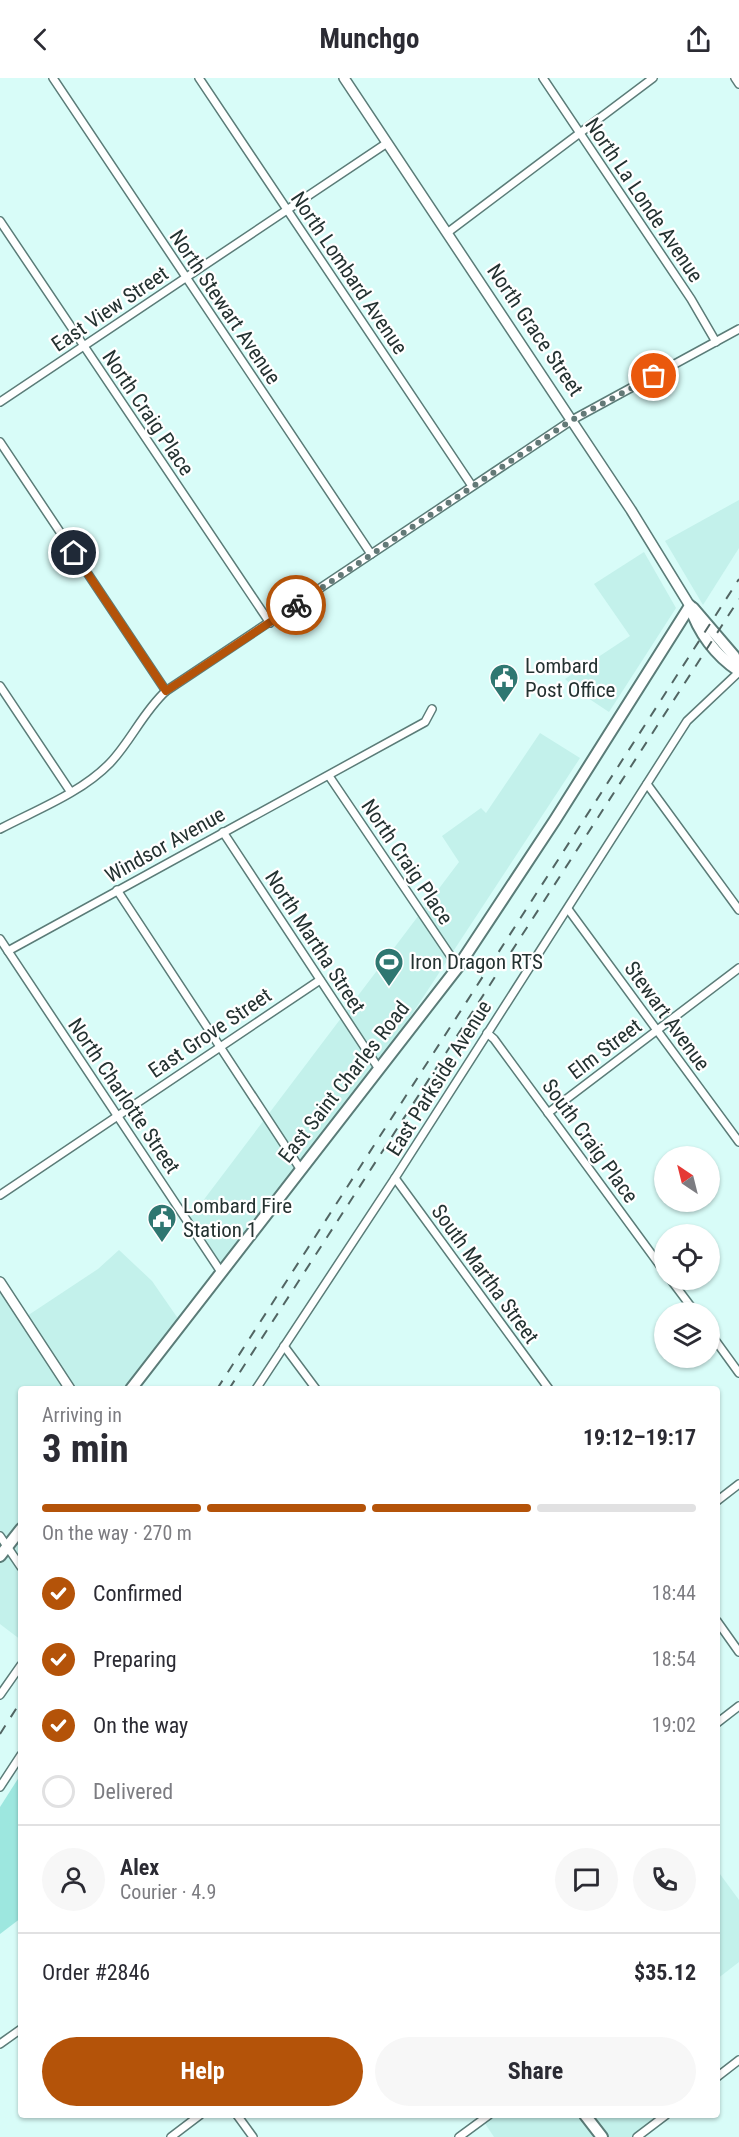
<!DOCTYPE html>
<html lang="en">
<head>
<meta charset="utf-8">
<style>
	body { margin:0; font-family:"Roboto Condensed",sans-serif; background:#f7f7f7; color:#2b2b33; height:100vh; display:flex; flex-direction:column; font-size:22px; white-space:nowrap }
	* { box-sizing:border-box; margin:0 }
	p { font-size:20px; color:#7c7c81 }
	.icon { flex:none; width:33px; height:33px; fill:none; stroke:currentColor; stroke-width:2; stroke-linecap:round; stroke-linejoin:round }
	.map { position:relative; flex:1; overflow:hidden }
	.drawer { position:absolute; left:18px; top:1308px; width:702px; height:732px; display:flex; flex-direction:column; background:#fff; border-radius:6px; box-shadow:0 2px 4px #0004 }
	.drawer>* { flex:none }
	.needle { width:39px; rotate:325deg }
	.fabs { position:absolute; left:654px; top:1068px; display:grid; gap:12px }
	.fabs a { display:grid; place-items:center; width:66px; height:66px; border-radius:50%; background:#fff; box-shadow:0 2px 4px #0004; font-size:30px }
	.pin { position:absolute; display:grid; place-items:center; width:51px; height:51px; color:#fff; margin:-26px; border:3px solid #fff; border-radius:50%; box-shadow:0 2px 6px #0007 }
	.courier { position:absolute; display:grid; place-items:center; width:60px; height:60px; margin:-30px; border:4px solid #b45309; border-radius:50%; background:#fff; color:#222; box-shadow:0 2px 8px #0007 }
	.headline em { font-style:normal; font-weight:700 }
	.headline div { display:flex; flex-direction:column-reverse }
	.headline { display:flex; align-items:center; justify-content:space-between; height:102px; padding:0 24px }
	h1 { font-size:39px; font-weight:700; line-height:45px }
	.bar { display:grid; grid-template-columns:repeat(4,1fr); gap:9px 6px; align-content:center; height:72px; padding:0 24px }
	.bar i { height:8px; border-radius:4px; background:#e1e1e2 }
	.bar .current { background:#b45309 }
	.bar p { grid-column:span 4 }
	.line { display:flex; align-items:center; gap:15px; padding:0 24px; border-top:2px solid #e1e1e2 }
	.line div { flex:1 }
	.round { display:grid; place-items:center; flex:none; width:63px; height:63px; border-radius:32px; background:#f7f7f7 }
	ol { padding:0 24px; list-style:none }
	li { display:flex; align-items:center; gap:18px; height:66px }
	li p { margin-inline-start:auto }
	li .icon { padding:6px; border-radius:50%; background:#b45309; color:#fff; stroke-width:4 }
	li:last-child { color:#7c7c81 }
	li i { width:33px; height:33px; border:3px solid #e1e1e2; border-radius:50% }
	.button { display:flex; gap:12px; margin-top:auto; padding:12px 24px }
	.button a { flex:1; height:69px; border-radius:36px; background:#b45309; color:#fff; font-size:24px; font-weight:700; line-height:69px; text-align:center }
	.button a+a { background:#f7f7f7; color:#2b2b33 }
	header { display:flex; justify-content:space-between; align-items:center; height:78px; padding:0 24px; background:#fff; font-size:27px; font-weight:700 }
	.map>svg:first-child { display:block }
	.built { fill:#c3f1eb }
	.green { fill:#9de7df }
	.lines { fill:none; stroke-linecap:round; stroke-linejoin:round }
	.minor-casing { stroke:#5b7c78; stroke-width:10 }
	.tertiary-casing { stroke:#5b7c78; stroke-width:12 }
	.secondary-casing { stroke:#5b7c78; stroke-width:14 }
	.minor { stroke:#fff; stroke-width:7 }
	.tertiary { stroke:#fff; stroke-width:9 }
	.secondary { stroke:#fff; stroke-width:10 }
	.rail { stroke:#526563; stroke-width:2; stroke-dasharray:10 10; stroke-linecap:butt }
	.done { stroke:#637977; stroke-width:6; stroke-dasharray:0 10.8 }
	.route { stroke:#b45309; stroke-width:8 }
	.labels { text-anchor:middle; stroke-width:4.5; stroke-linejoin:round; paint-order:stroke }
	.street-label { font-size:21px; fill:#243231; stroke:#fff }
	.poi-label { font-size:21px; fill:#243231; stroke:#fff; text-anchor:start }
</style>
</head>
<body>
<header><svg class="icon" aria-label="back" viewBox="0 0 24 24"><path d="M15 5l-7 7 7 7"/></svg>Munchgo<svg class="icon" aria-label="share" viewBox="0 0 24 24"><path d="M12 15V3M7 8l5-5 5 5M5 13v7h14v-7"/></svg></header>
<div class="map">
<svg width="739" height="2059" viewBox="0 0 739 2059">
	<rect width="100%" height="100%" fill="#d8fcf8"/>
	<!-- built -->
	<g class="built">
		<path d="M739 422V470L703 527 665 463Z"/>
		<path d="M644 474 676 530 609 634 585 618 565 601 630 558 594 506Z"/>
		<path d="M540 655 580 680 376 991 222 1187 190 1140 459 784 442 758 481 730 486 735Z"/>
		<path d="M119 1172 152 1203 179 1242 125 1311H21V1444L0 1471V1198L27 1238 98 1191Z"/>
		<path d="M21 1456V1562L0 1546V1483Z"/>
		<path d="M717 1792 739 1822V1884L717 1901Z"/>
		<path d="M494 2037H580L596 2059H494L484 2044Z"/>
		<path d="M591 2037H671L642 2059H607Z"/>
	</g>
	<!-- green -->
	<path class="green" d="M21 1696V1840L0 1856V1729Z"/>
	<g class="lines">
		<!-- minor casing -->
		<g class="minor-casing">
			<g id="minor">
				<path d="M53 0 371 476"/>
				<path d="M199 0 472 408"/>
				<path d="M543 0 691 221 716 264"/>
				<path d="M735 0 739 6"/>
				<path d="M0 143 270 545"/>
				<path d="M447 155 653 0"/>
				<path d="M0 324 387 65"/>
				<path d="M0 364 166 613"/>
				<path d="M0 608 70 713"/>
				<path d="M329 698 458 889"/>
				<path d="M647 706 739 832"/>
				<path d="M0 751C36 732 81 715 110 685 131 663 143 634 166 613L572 342 739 251"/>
				<path d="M223 754 379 991"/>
				<path d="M117 812 301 1092"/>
				<path d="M568 831 739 1064"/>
				<path d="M0 861 221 1194"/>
				<path d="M8 873 425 644 432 631"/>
				<path d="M487 955 494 961 664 1193"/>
				<path d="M548 1035 739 890"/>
				<path d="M395 1100 549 1311"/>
				<path d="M0 1117 320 902"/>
				<path d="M671 1202 695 1234"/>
				<path d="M710 1255 739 1295"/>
				<path d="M284 1268 316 1311"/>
				<path d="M256 1311 395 1100 687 643 739 594"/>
				<path d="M717 1423 739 1406"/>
				<path d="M0 1458 21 1489"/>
				<path d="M717 1543 739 1574"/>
				<path d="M0 1617 21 1587"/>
				<path d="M717 1645 739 1628"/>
				<path d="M0 1709 21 1677"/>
				<path d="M0 1966 21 1951"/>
				<path d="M717 1999 739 1982"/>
				<path d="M237 2037 253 2059"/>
				<path d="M171 2059 200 2037"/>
				<path d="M459 2059 489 2037"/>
				<path d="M637 2059 666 2037"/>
			</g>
		</g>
		<!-- tertiary casing -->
		<g class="tertiary-casing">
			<g id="tertiary">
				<path d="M344 0 631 432 690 528"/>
				<path d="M0 1204 70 1311"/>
			</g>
		</g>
		<!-- secondary casing -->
		<g class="secondary-casing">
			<g id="secondary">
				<path d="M690 528C698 554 716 578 739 593"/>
				<path d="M693 530 734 578 739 592"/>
				<path d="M131 1311 458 889 555 742 690 528"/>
				<path d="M0 1478 21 1451"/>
				<path d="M585 2037 602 2059"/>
			</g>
		</g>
		<!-- minor -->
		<use href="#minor" class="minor"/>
		<!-- tertiary -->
		<use href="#tertiary" class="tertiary"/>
		<!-- secondary -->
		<use href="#secondary" class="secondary"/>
		<!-- rail -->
		<g class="rail">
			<path d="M217 1311 739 501"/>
			<path d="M229 1311 739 521"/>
			<path d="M0 1656 21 1623"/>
		</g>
	</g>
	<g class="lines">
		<!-- done -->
		<path class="done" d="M296 527 572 342 654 298"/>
		<!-- route -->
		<path class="route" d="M74 475 166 613 296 527"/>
	</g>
	<!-- icons -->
	<defs>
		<g id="civic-pin" transform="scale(1.5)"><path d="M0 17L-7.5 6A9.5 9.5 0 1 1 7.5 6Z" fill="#2f7771" stroke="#fff"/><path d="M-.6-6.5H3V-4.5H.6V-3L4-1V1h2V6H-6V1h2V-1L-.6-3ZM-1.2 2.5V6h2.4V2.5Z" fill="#fff"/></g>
		<g id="stadium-pin" transform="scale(1.5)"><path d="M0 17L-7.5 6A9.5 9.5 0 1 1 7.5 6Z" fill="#2f7771" stroke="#fff"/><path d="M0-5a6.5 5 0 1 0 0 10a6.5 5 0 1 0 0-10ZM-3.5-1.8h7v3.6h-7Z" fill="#fff"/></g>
	</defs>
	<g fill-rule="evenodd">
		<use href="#civic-pin" x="504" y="600"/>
		<use href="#stadium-pin" x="389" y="884"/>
		<use href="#civic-pin" x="162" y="1140"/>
	</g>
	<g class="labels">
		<!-- street labels -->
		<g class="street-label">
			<text transform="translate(644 122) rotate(56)" y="7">North La Londe Avenue</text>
			<text transform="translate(349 195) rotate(56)" y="7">North Lombard Avenue</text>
			<text transform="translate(225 229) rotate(56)" y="7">North Stewart Avenue</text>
			<text transform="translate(110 231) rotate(-34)" y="7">East View Street</text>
			<text transform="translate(535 252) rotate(56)" y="7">North Grace Street</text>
			<text transform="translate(148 335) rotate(56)" y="7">North Craig Place</text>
			<text transform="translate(165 767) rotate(-29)" y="7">Windsor Avenue</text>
			<text transform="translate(407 784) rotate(56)" y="7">North Craig Place</text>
			<text transform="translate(315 864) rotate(57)" y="7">North Martha Street</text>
			<text transform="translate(667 938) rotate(54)" y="7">Stewart Avenue</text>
			<text transform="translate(210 955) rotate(-34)" y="7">East Grove Street</text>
			<text transform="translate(605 971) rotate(-37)" y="7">Elm Street</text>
			<text transform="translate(439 1000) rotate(-58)" y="7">East Parkside Avenue</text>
			<text transform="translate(344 1004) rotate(-52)" y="7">East Saint Charles Road</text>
			<text transform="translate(124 1018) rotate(56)" y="7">North Charlotte Street</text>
			<text transform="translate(590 1063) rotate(54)" y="7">South Craig Place</text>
			<text transform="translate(485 1196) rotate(54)" y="7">South Martha Street</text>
		</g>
		<!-- poi labels -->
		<g class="poi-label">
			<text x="525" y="595">Lombard<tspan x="525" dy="24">Post Office</tspan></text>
			<text x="410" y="891">Iron Dragon RTS</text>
			<text x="183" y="1135">Lombard Fire<tspan x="183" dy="24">Station 1</tspan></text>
		</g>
	</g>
</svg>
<div class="fabs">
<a><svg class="needle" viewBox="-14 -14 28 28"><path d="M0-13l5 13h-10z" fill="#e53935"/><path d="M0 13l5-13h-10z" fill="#7c7c81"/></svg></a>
<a><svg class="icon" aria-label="locate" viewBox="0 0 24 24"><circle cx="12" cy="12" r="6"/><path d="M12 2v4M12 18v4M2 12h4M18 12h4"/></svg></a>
<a><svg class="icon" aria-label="layers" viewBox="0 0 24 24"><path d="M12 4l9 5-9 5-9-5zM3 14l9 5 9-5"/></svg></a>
</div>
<div class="pin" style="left:654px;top:298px;background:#ea580c"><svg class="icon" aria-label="bag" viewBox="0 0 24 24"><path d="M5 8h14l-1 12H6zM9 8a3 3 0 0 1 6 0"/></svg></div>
<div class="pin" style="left:74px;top:475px;background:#1f2937"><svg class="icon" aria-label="home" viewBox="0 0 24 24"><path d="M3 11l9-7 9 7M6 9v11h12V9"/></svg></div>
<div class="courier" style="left:296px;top:527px"><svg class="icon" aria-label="bike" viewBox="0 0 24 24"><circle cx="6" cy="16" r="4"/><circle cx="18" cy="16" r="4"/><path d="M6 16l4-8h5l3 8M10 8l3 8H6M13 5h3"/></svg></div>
<section class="drawer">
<div class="headline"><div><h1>3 min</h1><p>Arriving in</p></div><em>19:12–19:17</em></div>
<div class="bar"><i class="current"></i><i class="current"></i><i class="current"></i><i></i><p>On the way · 270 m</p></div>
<ol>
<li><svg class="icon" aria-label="check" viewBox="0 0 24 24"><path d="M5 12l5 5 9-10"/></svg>Confirmed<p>18:44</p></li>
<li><svg class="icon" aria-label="check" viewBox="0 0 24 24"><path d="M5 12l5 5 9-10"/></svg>Preparing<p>18:54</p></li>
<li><svg class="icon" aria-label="check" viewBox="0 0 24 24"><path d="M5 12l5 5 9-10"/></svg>On the way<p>19:02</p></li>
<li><i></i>Delivered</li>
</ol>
<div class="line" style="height:108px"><a class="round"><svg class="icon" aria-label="person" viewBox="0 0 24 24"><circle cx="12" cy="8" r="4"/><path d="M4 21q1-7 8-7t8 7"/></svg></a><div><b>Alex</b><p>Courier · 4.9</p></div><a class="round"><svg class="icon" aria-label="chat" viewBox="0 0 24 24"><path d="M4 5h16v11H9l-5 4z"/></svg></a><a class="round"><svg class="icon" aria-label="phone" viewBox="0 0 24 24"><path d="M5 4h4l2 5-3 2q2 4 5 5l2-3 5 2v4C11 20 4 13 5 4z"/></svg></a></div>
<div class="line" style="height:78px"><div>Order #2846</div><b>$35.12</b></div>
<div class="button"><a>Help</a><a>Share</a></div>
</section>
</div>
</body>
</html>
